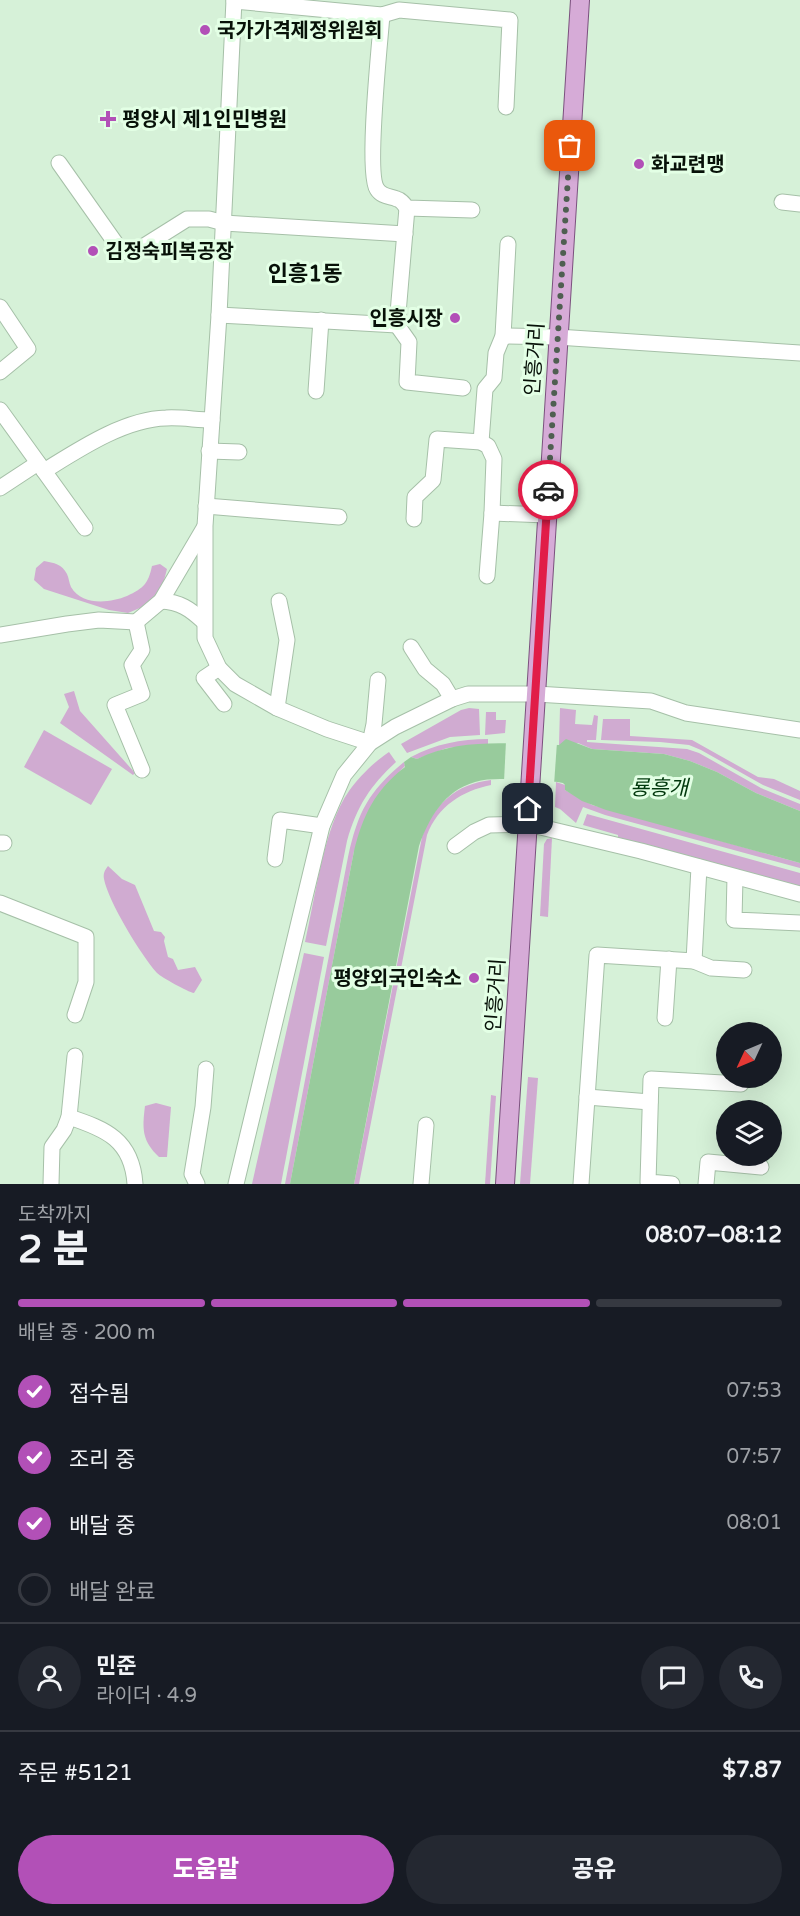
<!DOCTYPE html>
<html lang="ko">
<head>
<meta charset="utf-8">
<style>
	body { margin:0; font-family:"Varela Round","Noto Sans KR",sans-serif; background:#242831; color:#f1f3f6; height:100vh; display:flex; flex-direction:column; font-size:22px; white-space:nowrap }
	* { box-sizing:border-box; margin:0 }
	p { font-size:20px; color:#9ea1a6 }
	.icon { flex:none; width:33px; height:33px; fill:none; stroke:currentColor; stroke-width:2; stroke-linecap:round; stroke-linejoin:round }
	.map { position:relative; height:1184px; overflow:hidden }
	.drawer { display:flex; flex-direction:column; background:#171b24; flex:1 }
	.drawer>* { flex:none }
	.needle { width:39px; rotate:226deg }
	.fabs { position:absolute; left:716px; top:1022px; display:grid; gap:12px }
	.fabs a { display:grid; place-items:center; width:66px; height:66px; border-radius:50%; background:#171b24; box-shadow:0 6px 24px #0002; font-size:30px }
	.pin { position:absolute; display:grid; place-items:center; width:51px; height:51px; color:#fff; margin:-26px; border-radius:12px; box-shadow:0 3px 9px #0006 }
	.courier { position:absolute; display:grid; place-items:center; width:60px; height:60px; margin:-30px; border:4px solid #e11d48; border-radius:50%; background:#fff; color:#222; box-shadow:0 2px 8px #0007 }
	.summary em { font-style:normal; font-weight:800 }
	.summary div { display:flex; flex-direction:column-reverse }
	.summary { display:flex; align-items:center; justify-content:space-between; height:102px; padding:0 18px }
	h1 { font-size:39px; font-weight:800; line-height:45px }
	.bar { display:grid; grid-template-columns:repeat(4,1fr); gap:9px 6px; align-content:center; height:72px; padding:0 18px }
	.bar i { height:8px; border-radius:4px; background:#363941 }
	.bar .current { background:#b250b7 }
	.bar p { grid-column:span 4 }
	.line { display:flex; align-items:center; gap:15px; padding:0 18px; border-top:2px solid #363941 }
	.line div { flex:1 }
	.round { display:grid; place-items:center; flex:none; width:63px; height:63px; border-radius:32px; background:#242831 }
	ol { padding:0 18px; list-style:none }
	li { display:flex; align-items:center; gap:18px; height:66px }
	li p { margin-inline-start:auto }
	li .icon { padding:6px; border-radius:50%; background:#b250b7; color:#fff; stroke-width:4 }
	li:last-child { color:#9ea1a6 }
	li i { width:33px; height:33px; border:3px solid #363941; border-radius:50% }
	.cta { display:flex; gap:12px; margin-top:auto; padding:12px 18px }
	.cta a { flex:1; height:69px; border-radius:36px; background:#b250b7; color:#fff; font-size:24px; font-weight:800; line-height:69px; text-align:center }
	.cta a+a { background:#242831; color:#f1f3f6 }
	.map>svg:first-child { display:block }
	.green { fill:#d0abd1 }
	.water { fill:#98cb9c }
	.pier { fill:#d6f1d8 }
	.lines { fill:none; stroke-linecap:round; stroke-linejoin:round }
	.minor-casing { stroke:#a6c0a8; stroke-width:17 }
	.major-casing { stroke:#7b517e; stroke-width:20 }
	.minor { stroke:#fff; stroke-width:15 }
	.major { stroke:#d6abd7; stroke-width:18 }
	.done { stroke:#4f5f51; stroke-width:6; stroke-dasharray:0 10.8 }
	.route { stroke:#e11d48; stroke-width:8 }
	.poi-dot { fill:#b250b7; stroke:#e3ffe5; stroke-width:2 }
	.labels { text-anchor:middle; stroke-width:6; stroke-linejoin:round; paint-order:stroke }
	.poi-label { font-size:20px; font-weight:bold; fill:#071108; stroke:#e3ffe5; text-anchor:start }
	.street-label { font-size:20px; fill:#071108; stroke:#e3ffe5 }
	.water-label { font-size:21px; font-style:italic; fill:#00380c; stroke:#e3ffe5 }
	.quarter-label { font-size:22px; font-weight:bold; fill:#071108; stroke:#e3ffe5 }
</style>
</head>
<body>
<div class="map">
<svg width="800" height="1184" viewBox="0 0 800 1184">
	<rect width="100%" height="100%" fill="#d6f1d8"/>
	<!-- green -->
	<g class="green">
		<path d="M44 561C54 563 62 564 67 574 69 578 69 583 71 587 82 606 110 603 127 596 144 588 148 584 152 566L160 564 167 569 161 592 147 605 128 613 109 610 44 589 34 580 36 568Z"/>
		<path d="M74 691 80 711 135 773 133 775 60 723 69 707 64 694Z"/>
		<path d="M469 708 479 709 480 735 450 737 407 753 401 744 461 710Z"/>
		<path d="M560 708 576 710 575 724 592 725 594 715 598 716 596 740H587V742L687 749 699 753 761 788 800 804V811L756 793 717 772 690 761 664 754 592 749 578 743 559 745Z"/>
		<path d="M486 712H496V720H506L505 733 485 735Z"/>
		<path d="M603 719H630V736L692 740 758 777 774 779 800 791V800L763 785 701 750 689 745 660 742 601 740Z"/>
		<path d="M44 730 112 769 91 805 24 767Z"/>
		<path d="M488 739V744L447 748 417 759 411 757C435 744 461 739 488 739Z"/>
		<path d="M389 752 396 762C370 786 357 806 347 841L326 946 305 942C315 899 324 826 349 791 359 777 374 762 389 752Z"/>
		<path d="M404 762 405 766 400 771 354 851 290 1184H285L348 857C358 812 368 792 404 762Z"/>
		<path d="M491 780V785C462 791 438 806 427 835L359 1184H354L422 837C434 804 456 784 491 780Z"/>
		<path d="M556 782 565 785V790L592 805 800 863V868L605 815 583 807 576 823 560 809 555 807Z"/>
		<path d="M587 814 800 873V888L618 838V835L583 825Z"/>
		<path d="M552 838 548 917 540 916 544 844 547 839Z"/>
		<path d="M108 866 122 879 135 885 154 931 161 932 165 937 164 941 168 957 173 959 178 970 195 967 202 980 194 993C188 992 161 977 157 973 141 955 108 901 104 879 103 873 105 870 108 866Z"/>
		<path d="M304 953 324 957 281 1184H252Z"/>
		<path d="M528 1077 538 1078 530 1184H520Z"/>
		<path d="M491 1095 496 1096 490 1184H485Z"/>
		<path d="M156 1103 171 1107 167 1157H159C142 1141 142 1129 145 1106Z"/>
	</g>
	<!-- water -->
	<path class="water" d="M566 739 592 749 664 754 690 761 717 772 756 793 800 811V863L606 810 582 801 565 790V785L563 783C549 780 535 781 521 780 506 779 489 778 475 782 444 791 429 818 419 846L354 1184H290L354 851C363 815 375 790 405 767L404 762 411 757 417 759C460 737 513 744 559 745Z"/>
	<!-- pier -->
	<path class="pier" d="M506 741 557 742 554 785 504 782Z"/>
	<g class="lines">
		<!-- minor casing -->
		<g class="minor-casing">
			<g id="minor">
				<path d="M234 0 219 315 205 526V638L219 668 235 684 277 708 327 729 370 743 374 724 378 680"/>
				<path d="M234 1 382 15 399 10 510 20 506 107"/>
				<path d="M382 15C380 41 366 173 377 189 382 197 390 196 397 199 401 200 404 204 407 208L472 210"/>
				<path d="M59 163 119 248 126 252 136 251 187 219H209L224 223 405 234"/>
				<path d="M782 202 800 204"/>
				<path d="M407 208 397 325 409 342 407 382 463 388"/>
				<path d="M0 307 28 349 0 372"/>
				<path d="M219 315 397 325"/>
				<path d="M503 336 557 337 800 353"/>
				<path d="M316 391 321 320"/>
				<path d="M0 410 85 528"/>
				<path d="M481 442 488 446 494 459 492 513 487 576"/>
				<path d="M209 451 239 452"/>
				<path d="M44 471C78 450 124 419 166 418 181 417 197 420 212 420"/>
				<path d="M0 488 38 463"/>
				<path d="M206 506 339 517"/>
				<path d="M492 513 547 515"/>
				<path d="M414 519 415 497 433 480 437 439 481 442 485 389 494 378 496 353 503 336 508 244"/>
				<path d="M161 601C180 602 190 609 203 621"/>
				<path d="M136 622 142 650 132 665 142 694 115 705 142 770"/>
				<path d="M0 635 67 624 99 620 136 622 161 601 204 528"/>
				<path d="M411 647 425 669 443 684 452 699"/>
				<path d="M219 668 204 678 224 704"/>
				<path d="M277 708 287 640 279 601"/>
				<path d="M0 843H4"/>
				<path d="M455 846 474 832 489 825 528 824 641 851 800 894"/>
				<path d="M275 859 280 820 322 826"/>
				<path d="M735 877 734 920 800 923"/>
				<path d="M0 903 86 937V982L75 1015"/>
				<path d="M694 961 711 968 744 970"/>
				<path d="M665 1018 669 959"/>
				<path d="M587 1097 650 1102"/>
				<path d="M69 1117C106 1129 132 1140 135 1184"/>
				<path d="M51 1184 52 1147 64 1130 69 1117 75 1056"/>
				<path d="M197 1184 192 1174 203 1107 206 1069"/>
				<path d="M236 1184 322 826 344 775 370 743 395 727 452 699 468 694H536L651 701 686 713 800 730"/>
				<path d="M421 1184 426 1125"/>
				<path d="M581 1184 597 955 694 961 699 867"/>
				<path d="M672 1184 648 1182 651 1079 741 1084"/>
				<path d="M706 1184 708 1162 761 1167"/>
			</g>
		</g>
		<!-- major casing -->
		<g class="major-casing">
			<path id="major" d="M505 1184 580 0"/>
		</g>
		<!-- minor -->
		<use href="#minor" class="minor"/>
		<!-- major -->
		<use href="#major" class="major"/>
	</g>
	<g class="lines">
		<!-- done -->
		<path class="done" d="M548 490 570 146"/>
		<!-- route -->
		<path class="route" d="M528 809 548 490"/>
	</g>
	<!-- markers -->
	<g class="poi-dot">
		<circle cx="205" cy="30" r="6"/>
		<path d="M105 110h6v6h6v6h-6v6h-6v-6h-6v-6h6z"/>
		<circle cx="639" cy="164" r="6"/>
		<circle cx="93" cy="251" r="6"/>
		<circle cx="455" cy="318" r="6"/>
		<circle cx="474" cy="978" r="6"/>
	</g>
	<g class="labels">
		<!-- poi labels -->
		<g class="poi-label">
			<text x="217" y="37">국가가격제정위원회</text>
			<text x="122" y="126">평양시 제1인민병원</text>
			<text x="651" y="171">화교련맹</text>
			<text x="105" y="258">김정숙피복공장</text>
			<text x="443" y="325" text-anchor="end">인흥시장</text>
			<text x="462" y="985" text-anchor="end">평양외국인숙소</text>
		</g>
		<!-- street labels -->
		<g class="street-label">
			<text transform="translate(534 359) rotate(-86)" y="7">인흥거리</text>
			<text transform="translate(495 995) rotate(-86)" y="7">인흥거리</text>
		</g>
		<!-- water labels -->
		<g class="water-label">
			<text x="659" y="795">룡흥개</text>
		</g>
		<!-- quarter labels -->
		<g class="quarter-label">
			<text x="305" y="281">인흥1동</text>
		</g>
	</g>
</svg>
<div class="fabs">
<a><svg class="needle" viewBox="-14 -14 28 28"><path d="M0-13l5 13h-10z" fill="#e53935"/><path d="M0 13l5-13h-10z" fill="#9ea1a6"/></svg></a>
<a><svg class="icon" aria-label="layers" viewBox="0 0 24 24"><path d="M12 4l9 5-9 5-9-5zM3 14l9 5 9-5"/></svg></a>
</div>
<div class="pin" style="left:570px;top:146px;background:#ea580c"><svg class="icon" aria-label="bag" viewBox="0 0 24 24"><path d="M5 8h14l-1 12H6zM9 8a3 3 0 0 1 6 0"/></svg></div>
<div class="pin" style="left:528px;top:809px;background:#1f2937"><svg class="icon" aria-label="home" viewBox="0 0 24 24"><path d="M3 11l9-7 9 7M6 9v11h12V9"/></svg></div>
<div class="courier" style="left:548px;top:490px"><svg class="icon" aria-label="car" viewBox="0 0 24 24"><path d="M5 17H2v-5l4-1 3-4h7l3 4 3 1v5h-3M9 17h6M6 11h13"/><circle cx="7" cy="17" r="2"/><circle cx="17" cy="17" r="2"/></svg></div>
</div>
<section class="drawer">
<div class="summary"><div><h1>2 분</h1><p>도착까지</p></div><em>08:07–08:12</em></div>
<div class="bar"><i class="current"></i><i class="current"></i><i class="current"></i><i></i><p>배달 중 · 200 m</p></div>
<ol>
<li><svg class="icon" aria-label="check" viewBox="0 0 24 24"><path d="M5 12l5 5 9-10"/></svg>접수됨<p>07:53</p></li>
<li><svg class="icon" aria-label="check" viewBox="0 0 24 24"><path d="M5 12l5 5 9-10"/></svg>조리 중<p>07:57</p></li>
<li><svg class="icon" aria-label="check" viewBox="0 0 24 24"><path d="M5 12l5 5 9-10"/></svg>배달 중<p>08:01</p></li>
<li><i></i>배달 완료</li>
</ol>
<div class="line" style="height:108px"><a class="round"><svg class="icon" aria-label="person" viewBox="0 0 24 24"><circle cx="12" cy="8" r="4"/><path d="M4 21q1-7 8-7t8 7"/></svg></a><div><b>민준</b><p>라이더 · 4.9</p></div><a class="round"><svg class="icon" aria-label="chat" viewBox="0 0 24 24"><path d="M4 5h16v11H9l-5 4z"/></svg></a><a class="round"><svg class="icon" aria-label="phone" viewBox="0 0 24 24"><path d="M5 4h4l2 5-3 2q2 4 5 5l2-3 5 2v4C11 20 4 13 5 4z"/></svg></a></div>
<div class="line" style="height:78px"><div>주문 #5121</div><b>$7.87</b></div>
<div class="cta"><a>도움말</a><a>공유</a></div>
</section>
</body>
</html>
